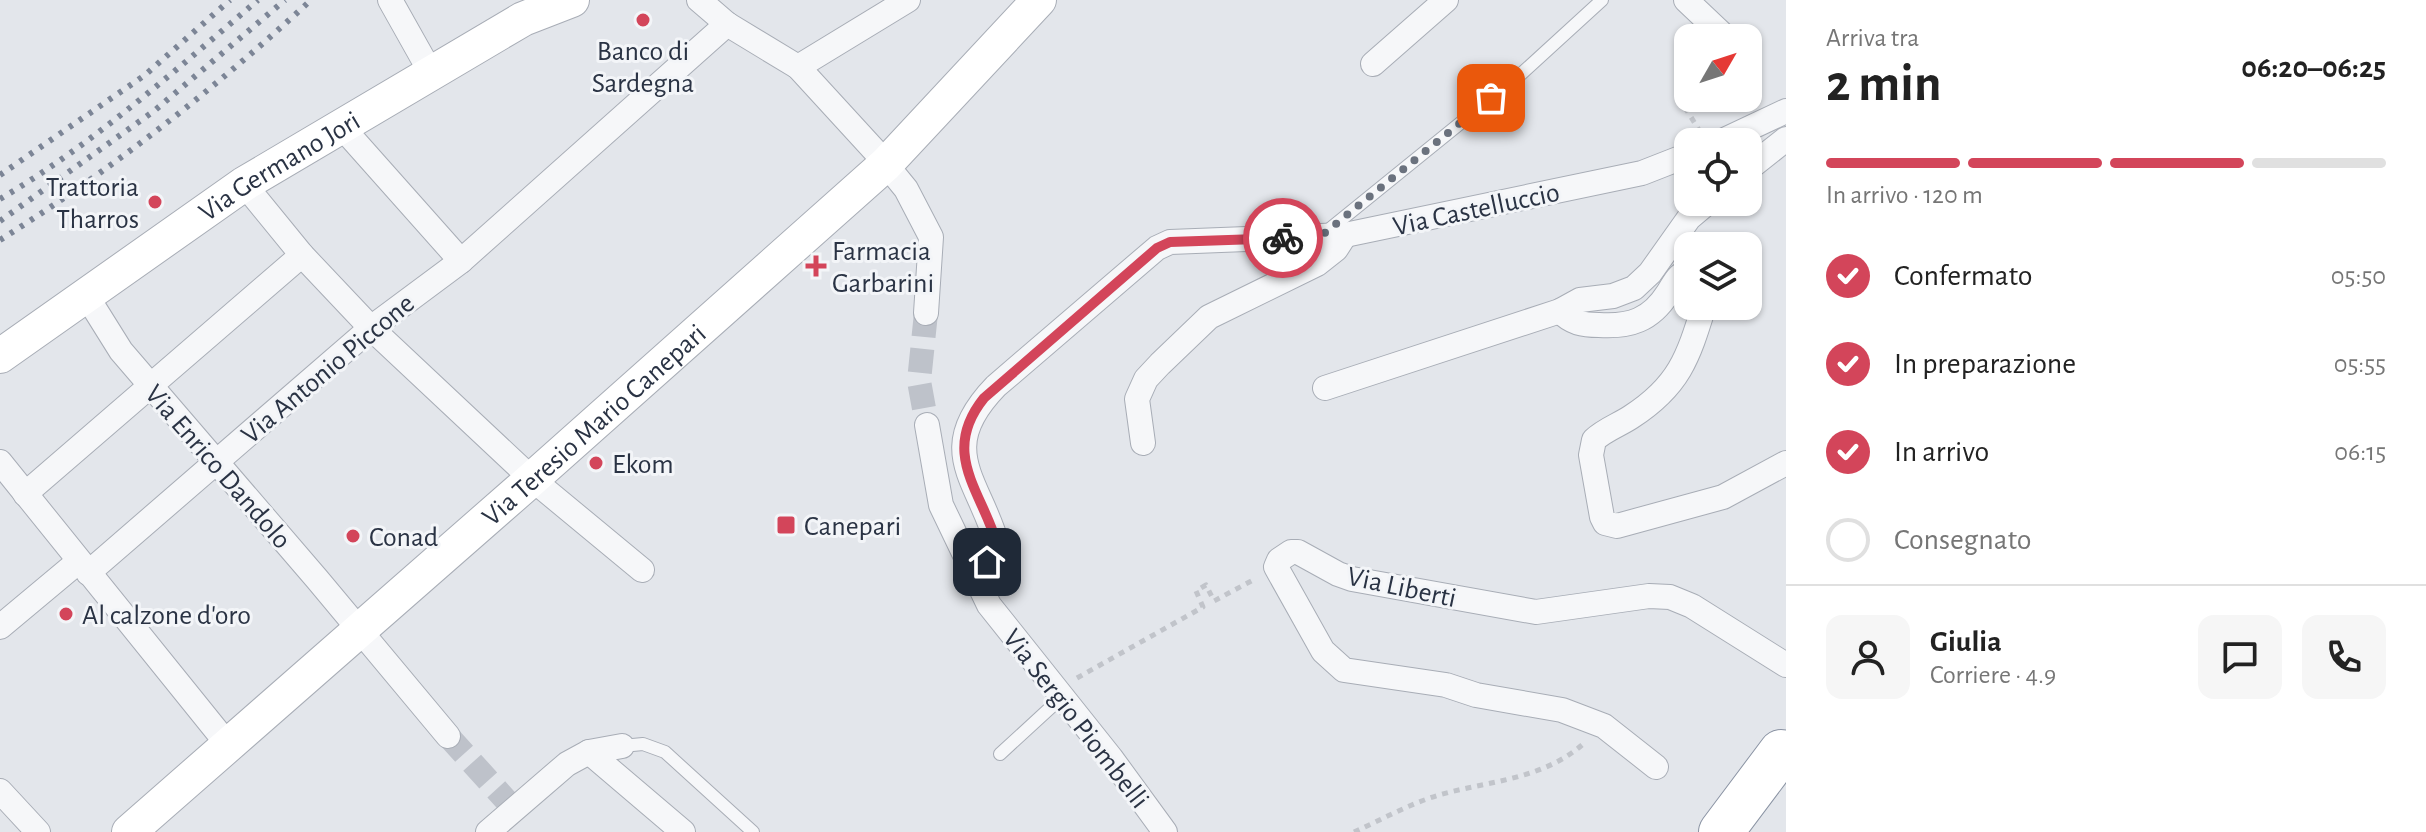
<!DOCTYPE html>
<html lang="it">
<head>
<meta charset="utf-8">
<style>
	body { margin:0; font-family:"Alegreya Sans",sans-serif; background:#f6f6f6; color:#222; height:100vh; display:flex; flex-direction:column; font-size:30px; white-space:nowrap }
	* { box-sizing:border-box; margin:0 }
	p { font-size:26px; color:#767676 }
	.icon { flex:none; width:44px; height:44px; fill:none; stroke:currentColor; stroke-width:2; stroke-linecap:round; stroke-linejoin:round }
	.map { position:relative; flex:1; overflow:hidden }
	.panel { display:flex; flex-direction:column; background:#fff; width:640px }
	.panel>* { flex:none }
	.needle { width:52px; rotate:51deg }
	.buttons { position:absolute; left:1674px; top:24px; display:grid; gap:16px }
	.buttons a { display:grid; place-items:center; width:88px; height:88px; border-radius:16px; background:#fff; box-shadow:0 2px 6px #0004; font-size:40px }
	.pin { position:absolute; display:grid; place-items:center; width:68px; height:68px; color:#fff; margin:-34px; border-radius:16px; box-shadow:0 4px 12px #0006 }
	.courier { position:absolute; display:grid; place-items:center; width:80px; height:80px; margin:-40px; border:6px solid #d3455a; border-radius:50%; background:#fff; color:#222; box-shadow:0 2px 10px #0007 }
	.summary em { font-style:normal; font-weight:600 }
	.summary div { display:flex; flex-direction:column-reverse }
	.summary { display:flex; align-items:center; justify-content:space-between; height:136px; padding:0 40px }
	h1 { font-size:52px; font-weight:600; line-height:60px }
	.bar { display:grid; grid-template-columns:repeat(4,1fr); gap:12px 8px; align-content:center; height:96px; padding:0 40px }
	.bar i { height:10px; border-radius:6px; background:#e0e0e0 }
	.bar .current { background:#d3455a }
	.bar p { grid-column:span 4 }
	.line { display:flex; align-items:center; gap:20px; padding:0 40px; border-top:2px solid #e0e0e0 }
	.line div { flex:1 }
	.round { display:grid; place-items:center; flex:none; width:84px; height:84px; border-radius:16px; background:#f6f6f6 }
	ol { padding:0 40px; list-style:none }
	li { display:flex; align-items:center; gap:24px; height:88px }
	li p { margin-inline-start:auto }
	li .icon { padding:8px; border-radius:50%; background:#d3455a; color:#fff; stroke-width:4 }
	li:last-child { color:#767676 }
	li i { width:44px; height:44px; border:4px solid #e0e0e0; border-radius:50% }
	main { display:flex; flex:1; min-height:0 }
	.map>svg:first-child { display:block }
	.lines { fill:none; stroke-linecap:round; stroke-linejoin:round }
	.street-tunnel { stroke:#bec2ca; stroke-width:24; stroke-dasharray:24 12; stroke-linecap:butt }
	.lane-casing { stroke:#a8adb6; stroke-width:14 }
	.street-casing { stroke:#a8adb6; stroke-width:26 }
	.secondary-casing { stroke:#a8adb6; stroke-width:36 }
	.highway-casing { stroke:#8a93a3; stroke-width:46 }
	.path { stroke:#c1c4ca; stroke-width:5; stroke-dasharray:6 6; stroke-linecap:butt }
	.lane { stroke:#f6f7f9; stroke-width:12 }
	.street { stroke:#f6f7f9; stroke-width:24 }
	.secondary { stroke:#fff; stroke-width:34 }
	.highway { stroke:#fff; stroke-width:44 }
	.rail { stroke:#7c8596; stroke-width:6; stroke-dasharray:4 8; stroke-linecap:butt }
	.done { stroke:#6b727e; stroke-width:8; stroke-dasharray:0 14.4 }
	.route { stroke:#d3455a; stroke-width:10 }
	.poi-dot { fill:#d3455a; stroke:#f3f5f8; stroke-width:3 }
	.labels { text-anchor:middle; stroke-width:6; stroke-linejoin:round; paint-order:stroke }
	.poi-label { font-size:28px; fill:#2a3344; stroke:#f3f5f8; text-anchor:start }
	.street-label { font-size:28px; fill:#2a3344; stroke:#f3f5f8 }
</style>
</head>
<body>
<main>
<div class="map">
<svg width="1786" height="832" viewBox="0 0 1786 832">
	<rect width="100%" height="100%" fill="#e3e6eb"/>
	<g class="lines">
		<!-- street-tunnel -->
		<g class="street-tunnel">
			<path d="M926 313 919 381 927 425"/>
			<path d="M448 736 514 809"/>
		</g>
		<!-- lane casing -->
		<g class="lane-casing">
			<g id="lane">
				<path d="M1326 232 1521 74 1602 0"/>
				<path d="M622 746 643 744 665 752 753 832"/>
				<path d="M1000 754 1062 697"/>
			</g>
		</g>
		<!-- street casing -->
		<g class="street-casing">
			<g id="street">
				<path d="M390 0 431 73"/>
				<path d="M699 0 727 24 798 67 875 151 906 189 931 237 926 313"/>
				<path d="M1686 0 1724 36"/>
				<path d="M1373 64 1446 0"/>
				<path d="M798 67 908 0"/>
				<path d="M341 126 461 261"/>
				<path d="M1720 142 1786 111"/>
				<path d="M1748 169 1786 139"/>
				<path d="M244 184 302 255 371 328 532 479 642 570"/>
				<path d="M86 295 121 351 317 579 448 736"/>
				<path d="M1704 306C1688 358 1679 386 1631 417 1619 425 1604 430 1594 440L1591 455 1602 517 1605 523 1617 526 1723 497 1786 463"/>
				<path d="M1560 311C1571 323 1583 325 1599 325 1630 327 1651 320 1668 293 1674 284 1677 275 1688 271"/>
				<path d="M1325 388 1560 311 1580 300 1613 296 1634 288 1650 273 1689 218 1708 202"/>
				<path d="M927 425 941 505 989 605 1111 758 1165 832"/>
				<path d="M1143 443 1137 399 1146 379 1160 364 1209 317 1317 264 1336 249 1345 235"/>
				<path d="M0 462 229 746"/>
				<path d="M25 494 302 255"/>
				<path d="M974 570 994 555 998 547C980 480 933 451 996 386L1157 248 1170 242 1345 235 1642 173 1688 155"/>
				<path d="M88 573 371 328 461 261 727 24"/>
				<path d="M0 627 79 561"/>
				<path d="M589 752 683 832"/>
				<path d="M1656 767 1604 726 1562 710 1476 695 1446 685 1344 670 1323 651 1276 567 1279 560 1291 552H1298L1338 574 1352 579 1536 612 1649 596 1670 597 1692 606 1786 665"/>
				<path d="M0 791 38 832"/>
				<path d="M488 832 567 764 589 752 622 746"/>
			</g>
		</g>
		<!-- secondary casing -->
		<g class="secondary-casing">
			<g id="secondary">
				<path id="s1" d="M0 356 244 184 523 19 572 0"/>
				<path id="s2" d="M129 832 532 479 886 164 1039 0"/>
			</g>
		</g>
		<!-- highway casing -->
		<g class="highway-casing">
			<path id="highway" d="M1721 832 1781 752"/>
		</g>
		<!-- path -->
		<g class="path">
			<path d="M1695 98 1686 109 1699 130"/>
			<path d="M1077 678 1203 607 1196 591 1206 585 1214 601 1255 579"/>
			<path d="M1354 832C1381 820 1409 804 1439 795 1488 781 1541 780 1582 745"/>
		</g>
		<!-- lane -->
		<use href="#lane" class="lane"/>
		<!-- street -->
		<use href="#street" class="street"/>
		<!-- secondary -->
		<use href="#secondary" class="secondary"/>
		<!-- highway -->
		<use href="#highway" class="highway"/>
		<!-- rail -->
		<g class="rail">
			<path d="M0 175 145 75 230 0"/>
			<path d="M0 199C92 145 177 69 258 0"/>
			<path d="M0 221 154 111 285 0"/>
			<path d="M0 240C111 170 215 89 311 0"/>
		</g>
	</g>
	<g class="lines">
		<!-- done -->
		<path class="done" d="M1283 238 1321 236 1491 98"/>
		<!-- route -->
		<path class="route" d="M987 562 994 555 998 547C983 492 939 454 984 398L1157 248 1170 242 1283 238"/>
	</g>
	<!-- markers -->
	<g class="poi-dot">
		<circle cx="643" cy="20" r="8"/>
		<circle cx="155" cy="202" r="8"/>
		<path d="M812 254h8v8h8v8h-8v8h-8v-8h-8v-8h8z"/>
		<circle cx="596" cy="463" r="8"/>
		<rect x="776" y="515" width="20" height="20" rx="4"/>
		<circle cx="353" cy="536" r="8"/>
		<circle cx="66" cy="614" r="8"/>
	</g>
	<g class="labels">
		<!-- poi labels -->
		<g class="poi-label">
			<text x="643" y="60" text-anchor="middle">Banco di<tspan x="643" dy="32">Sardegna</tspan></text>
			<text x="139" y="196" text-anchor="end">Trattoria<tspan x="139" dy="32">Tharros</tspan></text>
			<text x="832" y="260">Farmacia<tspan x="832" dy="32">Garbarini</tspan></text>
			<text x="612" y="473">Ekom</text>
			<text x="804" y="535">Canepari</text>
			<text x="369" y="546">Conad</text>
			<text x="82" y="624">Al calzone d'oro</text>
		</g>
		<!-- street labels -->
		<g class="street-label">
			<text dy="10" stroke="none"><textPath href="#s1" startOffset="338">Via Germano Jori</textPath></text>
			<text transform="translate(1476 208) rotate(-12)" y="10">Via Castelluccio</text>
			<text transform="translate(327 368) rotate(-40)" y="10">Via Antonio Piccone</text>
			<text dy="10" stroke="none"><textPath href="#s2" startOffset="618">Via Teresio Mario Canepari</textPath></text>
			<text transform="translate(219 466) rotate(49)" y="10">Via Enrico Dandolo</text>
			<text transform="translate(1402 586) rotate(12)" y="10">Via Liberti</text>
			<text transform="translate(1077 718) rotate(52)" y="10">Via Sergio Piombelli</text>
		</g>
	</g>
</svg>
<div class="buttons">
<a><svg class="needle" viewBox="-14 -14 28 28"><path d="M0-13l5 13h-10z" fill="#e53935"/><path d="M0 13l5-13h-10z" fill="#767676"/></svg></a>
<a><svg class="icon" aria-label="locate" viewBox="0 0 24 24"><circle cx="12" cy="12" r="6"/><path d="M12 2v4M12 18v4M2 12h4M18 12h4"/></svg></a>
<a><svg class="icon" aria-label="layers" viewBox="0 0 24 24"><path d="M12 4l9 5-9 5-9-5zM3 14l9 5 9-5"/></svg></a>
</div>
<div class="pin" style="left:1491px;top:98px;background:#ea580c"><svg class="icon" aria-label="bag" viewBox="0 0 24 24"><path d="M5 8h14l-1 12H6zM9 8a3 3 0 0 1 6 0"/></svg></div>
<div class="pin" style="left:987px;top:562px;background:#1f2937"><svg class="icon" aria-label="home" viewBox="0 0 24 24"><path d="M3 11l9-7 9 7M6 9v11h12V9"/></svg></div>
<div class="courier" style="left:1283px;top:238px"><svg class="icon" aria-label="bike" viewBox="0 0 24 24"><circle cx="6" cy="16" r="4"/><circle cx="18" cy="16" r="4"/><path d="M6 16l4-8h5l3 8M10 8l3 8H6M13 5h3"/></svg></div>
</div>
<section class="panel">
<div class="summary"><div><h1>2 min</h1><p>Arriva tra</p></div><em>06:20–06:25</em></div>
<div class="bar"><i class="current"></i><i class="current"></i><i class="current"></i><i></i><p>In arrivo · 120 m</p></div>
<ol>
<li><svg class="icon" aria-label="check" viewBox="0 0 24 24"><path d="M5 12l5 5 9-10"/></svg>Confermato<p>05:50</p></li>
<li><svg class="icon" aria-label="check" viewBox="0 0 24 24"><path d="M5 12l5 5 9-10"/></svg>In preparazione<p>05:55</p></li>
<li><svg class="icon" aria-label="check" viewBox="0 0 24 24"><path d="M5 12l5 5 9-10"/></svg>In arrivo<p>06:15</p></li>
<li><i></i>Consegnato</li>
</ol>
<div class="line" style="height:144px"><a class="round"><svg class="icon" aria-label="person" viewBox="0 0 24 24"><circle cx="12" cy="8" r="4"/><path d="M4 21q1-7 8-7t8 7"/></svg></a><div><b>Giulia</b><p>Corriere · 4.9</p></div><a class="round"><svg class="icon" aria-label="chat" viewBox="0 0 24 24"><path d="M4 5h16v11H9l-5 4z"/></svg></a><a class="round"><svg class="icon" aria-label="phone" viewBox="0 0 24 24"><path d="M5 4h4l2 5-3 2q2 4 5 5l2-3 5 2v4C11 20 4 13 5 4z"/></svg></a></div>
</section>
</main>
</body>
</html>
